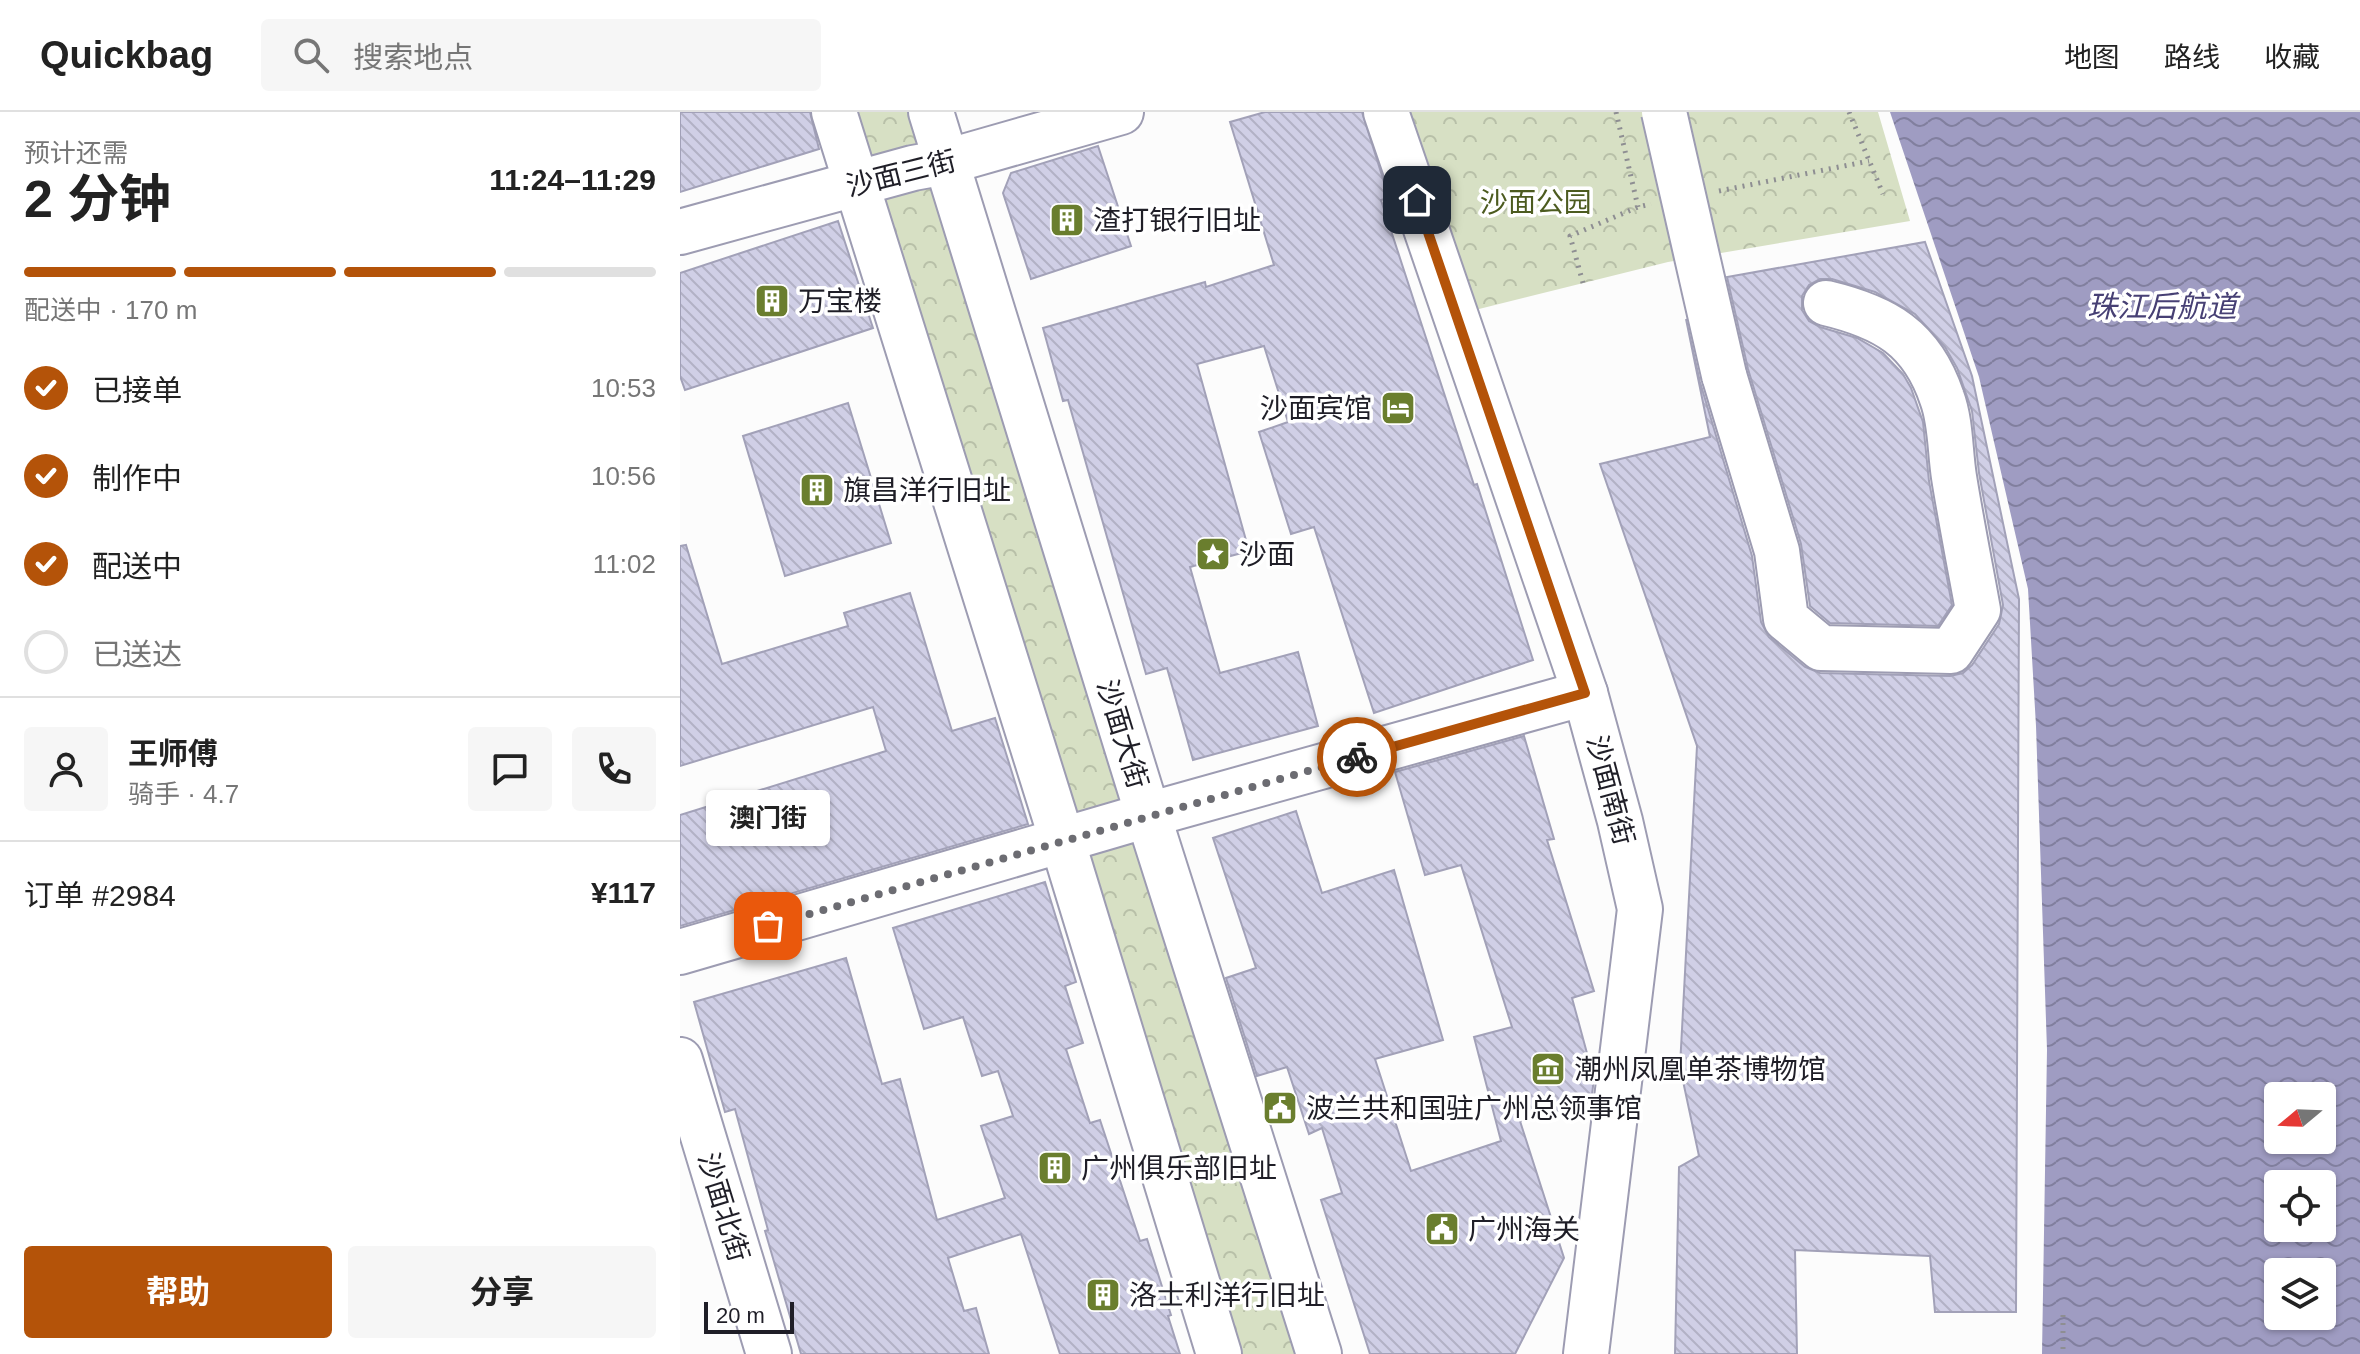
<!DOCTYPE html>
<html lang="zh">
<head>
<meta charset="utf-8">
<style>
	body { margin:0; font-family:Helvetica,"Noto Sans SC",sans-serif; background:#f6f6f6; color:#222; height:100vh; display:flex; flex-direction:column; font-size:30px; white-space:nowrap }
	* { box-sizing:border-box; margin:0 }
	p { font-size:26px; color:#767676 }
	.icon { flex:none; width:44px; height:44px; fill:none; stroke:currentColor; stroke-width:2; stroke-linecap:round; stroke-linejoin:round }
	.map { position:relative; flex:1; overflow:hidden }
	.drawer { display:flex; flex-direction:column; background:#fff; width:680px }
	.drawer>* { flex:none }
	.needle { width:52px; rotate:251deg }
	.controls { position:absolute; left:1584px; top:970px; display:grid; gap:16px }
	.controls a { display:grid; place-items:center; width:72px; height:72px; border-radius:8px; background:#fff; box-shadow:0 2px 6px #0004; font-size:40px }
	.scale { position:absolute; left:24px; bottom:20px; width:90px; box-sizing:border-box; padding-left:8px; border:4px solid #1f1e27; border-top:0; font-size:22px; line-height:28px; white-space:nowrap; color:#1f1e27; -webkit-text-stroke:6px #fff; paint-order:stroke }
	.pin { position:absolute; display:grid; place-items:center; width:68px; height:68px; color:#fff; margin:-34px; border-radius:16px; box-shadow:0 4px 12px #0006 }
	.courier { position:absolute; display:grid; place-items:center; width:80px; height:80px; margin:-40px; border:6px solid #b45309; border-radius:50%; background:#fff; color:#222; box-shadow:0 2px 10px #0007 }
	.bubble { position:absolute; height:56px; border-radius:8px; background:#fff; box-shadow:0 2px 6px #0004; font-size:26px; font-weight:700; line-height:56px; text-align:center }
	.headline em { font-style:normal; font-weight:700 }
	.headline div { display:flex; flex-direction:column-reverse }
	.headline { display:flex; align-items:center; justify-content:space-between; height:136px; padding:0 24px }
	h1 { font-size:52px; font-weight:700; line-height:60px }
	.bar { display:grid; grid-template-columns:repeat(4,1fr); gap:12px 8px; align-content:center; height:96px; padding:0 24px }
	.bar i { height:10px; border-radius:6px; background:#e0e0e0 }
	.bar .on { background:#b45309 }
	.bar p { grid-column:span 4 }
	.line { display:flex; align-items:center; gap:20px; padding:0 24px; border-top:2px solid #e0e0e0 }
	.line div { flex:1 }
	.round { display:grid; place-items:center; flex:none; width:84px; height:84px; border-radius:8px; background:#f6f6f6 }
	ol { padding:0 24px; list-style:none }
	li { display:flex; align-items:center; gap:24px; height:88px }
	li p { margin-inline-start:auto }
	li .icon { padding:8px; border-radius:50%; background:#b45309; color:#fff; stroke-width:4 }
	li:last-child { color:#767676 }
	li i { width:44px; height:44px; border:4px solid #e0e0e0; border-radius:50% }
	.primary-button { display:flex; gap:16px; margin-top:auto; padding:16px 24px }
	.primary-button a { flex:1; height:92px; border-radius:8px; background:#b45309; color:#fff; font-size:32px; font-weight:700; line-height:92px; text-align:center }
	.primary-button a+a { background:#f6f6f6; color:#222 }
	header { display:flex; align-items:center; gap:48px; box-sizing:border-box; height:112px; padding:0 40px; background:#fff; border-bottom:2px solid #e0e0e0 }
	header strong { font-size:38px }
	nav { display:flex; gap:44px; margin-inline-start:auto; font-size:28px }
	.search { width:560px; height:72px; background:#f6f6f6; display:flex; align-items:center; gap:20px; box-sizing:border-box; padding:0 28px; border-radius:8px; color:#767676; font-size:30px }
	main { display:flex; flex:1; min-height:0 }
	.map>svg:first-child { display:block }
	.forest { fill:url(#forest-crowns) }
	.water { fill:url(#water-waves); fill-rule:evenodd }
	.building { fill:url(#building-back-hatch); stroke:#a2a1b8; stroke-width:2 }
	.lines { fill:none; stroke-linecap:round; stroke-linejoin:round }
	.minor-casing { stroke:#9d9cb2; stroke-width:48 }
	.path { stroke:#8e8e92; stroke-width:5; stroke-dasharray:2 6; stroke-linecap:butt }
	.minor { stroke:#fff; stroke-width:44 }
	.minor-bridge-casing { stroke:#9d9cb2; stroke-width:48; stroke-linecap:butt }
	.minor-bridge { stroke:#fff; stroke-width:44 }
	.done { stroke:#6c6c72; stroke-width:8; stroke-dasharray:0 14.4 }
	.route { stroke:#b45309; stroke-width:10 }
	.labels { text-anchor:middle; stroke-width:7; stroke-linejoin:round; paint-order:stroke }
	.street-label { font-size:28px; fill:#1f1e27; stroke:#fff }
	.park-label { font-size:28px; fill:#4c5b1f; stroke:#fff }
	.poi-label { font-size:28px; fill:#1f1e27; stroke:#fff; text-anchor:start }
	.water-label { font-size:30px; font-style:italic; fill:#474074; stroke:#fff }
</style>
</head>
<body>
<header>
<strong>Quickbag</strong>
<div class="search"><svg class="icon" aria-label="search" viewBox="0 0 24 24"><circle cx="10" cy="10" r="6"/><path d="M15 15l6 6"/></svg>搜索地点</div>
<nav><a>地图</a><a>路线</a><a>收藏</a></nav>
</header>
<main>
<section class="drawer">
<div class="headline"><div><h1>2 分钟</h1><p>预计还需</p></div><em>11:24–11:29</em></div>
<div class="bar"><i class="on"></i><i class="on"></i><i class="on"></i><i></i><p>配送中 · 170 m</p></div>
<ol>
<li><svg class="icon" aria-label="check" viewBox="0 0 24 24"><path d="M5 12l5 5 9-10"/></svg>已接单<p>10:53</p></li>
<li><svg class="icon" aria-label="check" viewBox="0 0 24 24"><path d="M5 12l5 5 9-10"/></svg>制作中<p>10:56</p></li>
<li><svg class="icon" aria-label="check" viewBox="0 0 24 24"><path d="M5 12l5 5 9-10"/></svg>配送中<p>11:02</p></li>
<li><i></i>已送达</li>
</ol>
<div class="line" style="height:144px"><a class="round"><svg class="icon" aria-label="person" viewBox="0 0 24 24"><circle cx="12" cy="8" r="4"/><path d="M4 21q1-7 8-7t8 7"/></svg></a><div><b>王师傅</b><p>骑手 · 4.7</p></div><a class="round"><svg class="icon" aria-label="chat" viewBox="0 0 24 24"><path d="M4 5h16v11H9l-5 4z"/></svg></a><a class="round"><svg class="icon" aria-label="phone" viewBox="0 0 24 24"><path d="M5 4h4l2 5-3 2q2 4 5 5l2-3 5 2v4C11 20 4 13 5 4z"/></svg></a></div>
<div class="line" style="height:104px"><div>订单 #2984</div><b>¥117</b></div>
<div class="primary-button"><a>帮助</a><a>分享</a></div>
</section>
<div class="map">
<svg width="1680" height="1242" viewBox="0 0 1680 1242">
	<defs>
		<pattern id="forest-crowns" width="20" height="18" patternUnits="userSpaceOnUse" patternTransform="scale(2)"><rect width="20" height="18" fill="#d7e0c4"/><path d="M2 6a3 3 0 1 1 6 0M12 15a3 3 0 1 1 6 0" fill="none" stroke="#b8c0a8"/></pattern>
		<pattern id="water-waves" width="16" height="10" patternUnits="userSpaceOnUse" patternTransform="scale(2)"><rect width="16" height="10" fill="#9f9cc2"/><path d="M0 5q4-4 8 0t8 0" fill="none" stroke="#817f9e"/></pattern>
		<pattern id="building-back-hatch" width="6" height="6" patternUnits="userSpaceOnUse" patternTransform="scale(2)"><rect width="6" height="6" fill="#d0cfe6"/><path d="M-1 5l2 2M0 0l6 6M5-1l2 2" fill="none" stroke="#b2b1c5"/></pattern>
	</defs>
	<rect width="100%" height="100%" fill="#fcfcfc"/>
	<!-- forest -->
	<g class="forest">
		<path d="M161 0H241L251 34 179 58Z"/>
		<path d="M730 0H1198L1230 109 988 150 795 198Z"/>
		<path d="M259 64 454 698 389 719 189 85Z"/>
		<path d="M460 713 628 1242H545L394 735Z"/>
	</g>
	<!-- water -->
	<path class="water" d="M1210 0H1680V1242H1362L1367 938 1356 614 1348 477 1299 265ZM1598 984H1642V1028H1598ZM1598 1072H1642V1116H1598ZM1598 1160H1642V1204H1598Z"/>
	<!-- building -->
	<g class="building">
		<path d="M0 0H130L139 37 0 80Z"/>
		<path d="M585 0H682L709 86 701 88 794 373 797 372 853 548 694 601 634 415 611 422 579 320 608 310 584 234 517 252 569 439 510 455 540 561 618 540 638 614 513 648 487 556 466 562 388 288 383 289 363 216 525 170 526 175 594 153 550 10Z"/>
		<path d="M418 34 451 134 351 167 323 81 331 61Z"/>
		<path d="M158 109 193 216 5 278 0 264V161Z"/>
		<path d="M1245 130 1292 264 1339 487 1336 1200H1255L1250 1144 1115 1138 1117 1242H995L999 1055 1019 1044 1000 955 1017 634 920 352 1030 325 1006 207 1020 270 1072 444 1081 510 1089 525 1125 555 1140 561 1270 564 1283 561 1292 553 1319 512 1323 493 1299 361 1292 299 1277 256 1265 235 1235 202 1195 180 1152 167H1140L1129 173 1122 184V198L1129 209 1140 215 1177 226 1203 241 1223 262 1231 276 1243 310 1249 369 1272 493 1258 514 1150 511 1130 494 1121 432 1068 257 1047 165Z"/>
		<path d="M168 291 211 431 105 464 63 324Z"/>
		<path d="M6 433 42 552 168 514 164 501 230 481 272 619 315 606 348 712 0 814V703L206 639 193 595 0 654V434Z"/>
		<path d="M844 624 874 727 867 728 914 879 892 886 914 967 911 990 840 1009 884 1146 835 1242H690L641 1088 662 1081 642 1016 629 1022 607 955 577 964 546 866 576 856 533 726 616 699 642 781 714 758 763 928 695 947 731 1059 821 1029 794 925 832 915 781 753 745 763 715 660Z"/>
		<path d="M365 770 396 870 385 874 403 931 386 937 410 1011 420 1008 460 1129 467 1127 491 1203 488 1204 500 1242H380L341 1122 268 1146 284 1199 296 1196 309 1242H121L85 1119 88 1118 55 997 45 1000 14 890 166 846 202 972 220 967 257 1108 325 1086 301 1014 333 1004 318 959 302 964 283 905 244 917 213 816Z"/>
	</g>
	<g class="lines">
		<!-- minor casing -->
		<g class="minor-casing">
			<g id="minor">
				<path d="M154 0 382 728 539 1242"/>
				<path d="M251 0 468 703 639 1242"/>
				<path d="M706 0 905 581 940 709 960 797 906 1242"/>
				<path d="M0 120 233 56 266 50 441 0"/>
				<path d="M1044 263 1097 439 1106 507 1141 536 1271 539 1298 498C1290 454 1281 409 1274 365 1270 340 1271 310 1262 286 1242 226 1205 205 1146 191"/>
				<path d="M0 840 468 703 905 581"/>
				<path d="M0 948 89 1242"/>
			</g>
		</g>
		<!-- path -->
		<g class="path">
			<path d="M936 0 958 95"/>
			<path d="M1169 0 1203 82"/>
			<path d="M1039 79 1189 49"/>
			<path d="M903 171 890 124 958 95 971 92"/>
			<path d="M1383 1203V1242"/>
		</g>
		<!-- minor -->
		<use href="#minor" class="minor"/>
		<!-- minor-bridge casing -->
		<g class="minor-bridge-casing">
			<path id="minor-bridge" d="M984 0 1044 263"/>
		</g>
		<!-- minor-bridge -->
		<use href="#minor-bridge" class="minor-bridge"/>
	</g>
	<g class="lines">
		<!-- done -->
		<path class="done" d="M88 814 677 645"/>
		<!-- route -->
		<path class="route" d="M677 645 905 581 737 88"/>
	</g>
	<!-- icons -->
	<defs>
		<g id="building-square" transform="scale(1.8)"><rect x="-9" y="-9" width="18" height="18" rx="4" fill="#6a7e2e" stroke="#fff"/><path d="M-4-6H4V6H1V3H-1V6H-4ZM-2.5-4.3h1.7v1.8h-1.7ZM.8-4.3h1.7v1.8H.8ZM-2.5-1h1.7V.8h-1.7ZM.8-1h1.7V.8H.8Z" fill="#fff"/></g>
		<g id="hotel-square" transform="scale(1.8)"><rect x="-9" y="-9" width="18" height="18" rx="4" fill="#6a7e2e" stroke="#fff"/><path d="M-6-4.5h1.5V1H6V5H4.5V3h-9V5H-6ZM-4 0a1.8 1.8 0 1 1 3.6 0ZM.5 0V-2.5h3Q6-2.5 6 0Z" fill="#fff"/></g>
		<g id="sight-square" transform="scale(1.8)"><rect x="-9" y="-9" width="18" height="18" rx="4" fill="#6a7e2e" stroke="#fff"/><path d="M0-6L1.8-2.2L6-1.7L2.9 1.2L3.7 5.4L0 3.3L-3.7 5.4L-2.9 1.2L-6-1.7L-1.8-2.2Z" fill="#fff"/></g>
		<g id="museum-square" transform="scale(1.8)"><rect x="-9" y="-9" width="18" height="18" rx="4" fill="#6a7e2e" stroke="#fff"/><path d="M0-6L6-3V-2H-6V-3ZM-5-1h2V3h-2ZM-1-1h2V3h-2ZM3-1h2V3H3ZM-6 4H6V6H-6Z" fill="#fff"/></g>
		<g id="civic-square" transform="scale(1.8)"><rect x="-9" y="-9" width="18" height="18" rx="4" fill="#6a7e2e" stroke="#fff"/><path d="M-.6-6.5H3V-4.5H.6V-3L4-1V1h2V6H-6V1h2V-1L-.6-3ZM-1.2 2.5V6h2.4V2.5Z" fill="#fff"/></g>
	</defs>
	<g fill-rule="evenodd">
		<use href="#building-square" x="387" y="108"/>
		<use href="#building-square" x="92" y="189"/>
		<use href="#hotel-square" x="718" y="296"/>
		<use href="#building-square" x="137" y="378"/>
		<use href="#sight-square" x="533" y="442"/>
		<use href="#museum-square" x="868" y="957"/>
		<use href="#civic-square" x="600" y="996"/>
		<use href="#building-square" x="375" y="1056"/>
		<use href="#civic-square" x="762" y="1117"/>
		<use href="#building-square" x="423" y="1183"/>
	</g>
	<g class="labels">
		<!-- street labels -->
		<g class="street-label">
			<text transform="translate(221 61) rotate(-14)" y="10">沙面三街</text>
			<text transform="translate(443 622) rotate(73)" y="10">沙面大街</text>
			<text transform="translate(931 678) rotate(75)" y="10">沙面南街</text>
			<text transform="translate(44 1095) rotate(73)" y="10">沙面北街</text>
		</g>
		<!-- park labels -->
		<g class="park-label">
			<text x="856" y="100">沙面公园</text>
		</g>
		<!-- poi labels -->
		<g class="poi-label">
			<text x="413" y="118">渣打银行旧址</text>
			<text x="118" y="199">万宝楼</text>
			<text x="692" y="306" text-anchor="end">沙面宾馆</text>
			<text x="163" y="388">旗昌洋行旧址</text>
			<text x="559" y="452">沙面</text>
			<text x="894" y="967">潮州凤凰单茶博物馆</text>
			<text x="626" y="1006">波兰共和国驻广州总领事馆</text>
			<text x="401" y="1066">广州俱乐部旧址</text>
			<text x="788" y="1127">广州海关</text>
			<text x="449" y="1193">洛士利洋行旧址</text>
		</g>
		<!-- water labels -->
		<g class="water-label">
			<text x="1482" y="205">珠江后航道</text>
		</g>
	</g>
</svg>
<div class="controls">
<a><svg class="needle" viewBox="-14 -14 28 28"><path d="M0-13l5 13h-10z" fill="#e53935"/><path d="M0 13l5-13h-10z" fill="#767676"/></svg></a>
<a><svg class="icon" aria-label="locate" viewBox="0 0 24 24"><circle cx="12" cy="12" r="6"/><path d="M12 2v4M12 18v4M2 12h4M18 12h4"/></svg></a>
<a><svg class="icon" aria-label="layers" viewBox="0 0 24 24"><path d="M12 4l9 5-9 5-9-5zM3 14l9 5 9-5"/></svg></a>
</div>
<div class="scale">20 m</div>
<div class="pin" style="left:88px;top:814px;background:#ea580c"><svg class="icon" aria-label="bag" viewBox="0 0 24 24"><path d="M5 8h14l-1 12H6zM9 8a3 3 0 0 1 6 0"/></svg></div>
<div class="pin" style="left:737px;top:88px;background:#1f2937"><svg class="icon" aria-label="home" viewBox="0 0 24 24"><path d="M3 11l9-7 9 7M6 9v11h12V9"/></svg></div>
<div class="courier" style="left:677px;top:645px"><svg class="icon" aria-label="bike" viewBox="0 0 24 24"><circle cx="6" cy="16" r="4"/><circle cx="18" cy="16" r="4"/><path d="M6 16l4-8h5l3 8M10 8l3 8H6M13 5h3"/></svg></div>
<div class="bubble" style="left:26px;top:678px;width:124px">澳门街</div>
</div>
</main>
</body>
</html>
